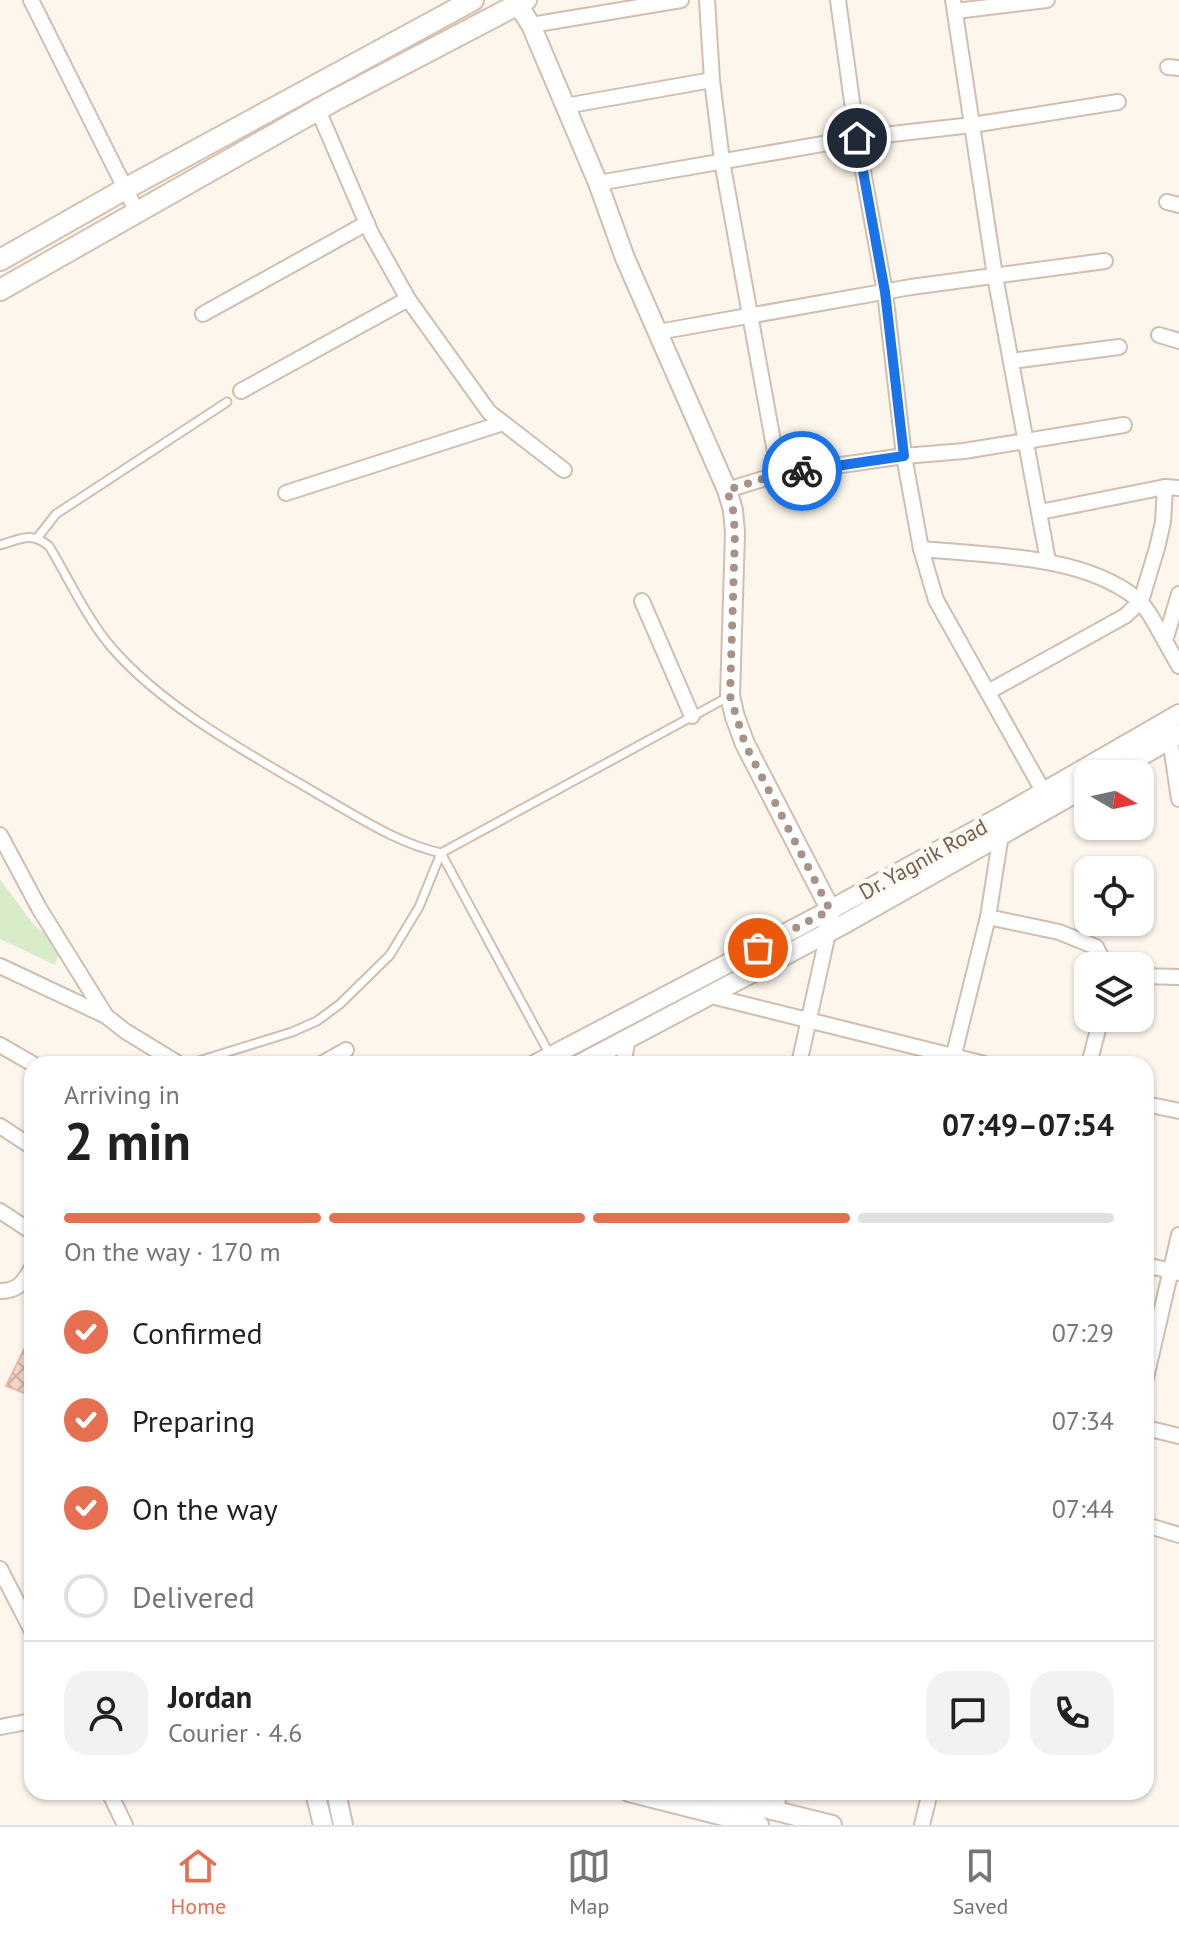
<!DOCTYPE html>
<html lang="en">
<head>
<meta charset="utf-8">
<style>
	body { margin:0; font-family:"PT Sans",sans-serif; background:#f2f2f2; color:#202124; height:100vh; display:flex; flex-direction:column; font-size:30px; white-space:nowrap }
	* { box-sizing:border-box; margin:0 }
	p { font-size:26px; color:#757577 }
	.icon { flex:none; width:44px; height:44px; fill:none; stroke:currentColor; stroke-width:2; stroke-linecap:round; stroke-linejoin:round }
	.map { position:relative; flex:1; overflow:hidden }
	.panel { position:absolute; left:24px; top:1056px; width:1130px; height:744px; display:flex; flex-direction:column; background:#fff; border-radius:24px; box-shadow:0 2px 6px #0004 }
	.panel>* { flex:none }
	.needle { width:52px; rotate:99deg }
	.tools { position:absolute; left:1074px; top:760px; display:grid; gap:16px }
	.tools a { display:grid; place-items:center; width:80px; height:80px; border-radius:16px; background:#fff; box-shadow:0 2px 6px #0004; font-size:40px }
	.pin { position:absolute; display:grid; place-items:center; width:68px; height:68px; color:#fff; margin:-34px; border:4px solid #fff; border-radius:50%; box-shadow:0 2px 8px #0007 }
	.courier { position:absolute; display:grid; place-items:center; width:80px; height:80px; margin:-40px; border:6px solid #1a73e8; border-radius:50%; background:#fff; color:#222; box-shadow:0 2px 10px #0007 }
	.summary em { font-style:normal; font-weight:800 }
	.summary div { display:flex; flex-direction:column-reverse }
	.summary { display:flex; align-items:center; justify-content:space-between; height:136px; padding:0 40px }
	h1 { font-size:52px; font-weight:800; line-height:60px }
	.bar { display:grid; grid-template-columns:repeat(4,1fr); gap:12px 8px; align-content:center; height:96px; padding:0 40px }
	.bar i { height:10px; border-radius:6px; background:#e0e0e0 }
	.bar .on { background:#e76f51 }
	.bar p { grid-column:span 4 }
	.line { display:flex; align-items:center; gap:20px; padding:0 40px; border-top:2px solid #e0e0e0 }
	.line div { flex:1 }
	.round { display:grid; place-items:center; flex:none; width:84px; height:84px; border-radius:24px; background:#f2f2f2 }
	ol { padding:0 40px; list-style:none }
	li { display:flex; align-items:center; gap:24px; height:88px }
	li p { margin-inline-start:auto }
	li .icon { padding:8px; border-radius:50%; background:#e76f51; color:#fff; stroke-width:4 }
	li:last-child { color:#757577 }
	li i { width:44px; height:44px; border:4px solid #e0e0e0; border-radius:50% }
	.menu { display:flex; justify-content:space-around; align-items:center; height:112px; border-top:2px solid #e0e0e0; background:#fff; font-size:22px; color:#757577 }
	.menu a { display:grid; justify-items:center; gap:4px }
	.menu .on { color:#e76f51 }
	.map>svg:first-child { display:block }
	.park { fill:#d8ecc9 }
	.building { fill:url(#building-cross-hatch); stroke:#e6bba3; stroke-width:2 }
	.lines { fill:none; stroke-linecap:round; stroke-linejoin:round }
	.service-casing { stroke:#d1beb0; stroke-width:11 }
	.minor-casing { stroke:#d1beb0; stroke-width:18 }
	.tertiary-casing { stroke:#d1beb0; stroke-width:22 }
	.secondary-casing { stroke:#d6c0b0; stroke-width:24 }
	.service { stroke:#fff; stroke-width:7 }
	.minor { stroke:#fff; stroke-width:14 }
	.tertiary { stroke:#fff; stroke-width:18 }
	.secondary { stroke:#fff; stroke-width:20 }
	.done { stroke:#a89285; stroke-width:8; stroke-dasharray:0 14.4 }
	.route { stroke:#1a73e8; stroke-width:10 }
	.labels { text-anchor:middle; stroke-width:8; stroke-linejoin:round; paint-order:stroke }
	.street-label { font-size:22px; fill:#7a5c4d; stroke:#fffaf3 }
</style>
</head>
<body>
<div class="map">
<svg width="1179" height="1825" viewBox="0 0 1179 1825">
	<defs>
		<pattern id="building-cross-hatch" width="8" height="8" patternUnits="userSpaceOnUse" patternTransform="scale(2)"><rect width="8" height="8" fill="#f3d5c3"/><path d="M0 0l8 8M0 8l8-8" fill="none" stroke="#cab0a1"/></pattern>
	</defs>
	<rect width="100%" height="100%" fill="#fdf6ec"/>
	<!-- park -->
	<path class="park" d="M0 879 33 924 61 946 55 965 0 939Z"/>
	<!-- building -->
	<path class="building" d="M32 1333V1396L6 1386Z"/>
	<g class="lines">
		<!-- service casing -->
		<g class="service-casing">
			<g id="service">
				<path d="M38 537 56 514 227 402"/>
				<path d="M0 545C21 539 31 531 49 546 69 579 88 621 113 649 165 709 253 756 321 796 360 818 397 843 441 853L728 697"/>
				<path d="M441 853 550 1055"/>
				<path d="M189 1064 292 1032 317 1021 340 1004 390 955 419 907 441 853"/>
			</g>
		</g>
		<!-- minor casing -->
		<g class="minor-casing">
			<g id="minor">
				<path d="M31 0 137 212"/>
				<path d="M707 0 712 80 722 161 779 474"/>
				<path d="M838 0 857 138 885 292 904 456 921 549"/>
				<path d="M953 0 995 276 1048 561"/>
				<path d="M956 11 1047 0"/>
				<path d="M531 25 681 0"/>
				<path d="M1168 67 1179 68"/>
				<path d="M565 106 712 80"/>
				<path d="M318 110 371 233 408 299 489 412 564 470"/>
				<path d="M598 183 857 138 972 125 1118 102"/>
				<path d="M1167 202 1179 205"/>
				<path d="M203 314 367 223"/>
				<path d="M658 332 911 287 1105 261"/>
				<path d="M1159 335 1179 341"/>
				<path d="M1011 361 1119 347"/>
				<path d="M241 391 408 299"/>
				<path d="M727 490 779 474 904 456 964 451 1124 425"/>
				<path d="M286 493 503 423"/>
				<path d="M1040 512 1165 487 1179 488"/>
				<path d="M1179 594 1165 641 1179 666"/>
				<path d="M642 601 692 716"/>
				<path d="M988 692 1125 616 1141 601 1157 548 1163 522 1165 487"/>
				<path d="M1166 730 1170 739 1179 799"/>
				<path d="M1047 798 936 600 921 549C987 555 1085 555 1137 599 1149 609 1157 628 1165 641"/>
				<path d="M0 835 39 908 106 1016"/>
				<path d="M988 917 1059 932 1096 947 1106 966"/>
				<path d="M0 966 106 1016 125 1031 179 1064"/>
				<path d="M1140 976 1179 977"/>
				<path d="M711 996 985 1064"/>
				<path d="M0 1045 33 1064"/>
				<path d="M952 1062 988 917 1002 828"/>
				<path d="M321 1064 346 1050"/>
				<path d="M623 1064 628 1039"/>
				<path d="M799 1064 828 933"/>
				<path d="M1089 1064 1101 1018"/>
				<path d="M1146 1104 1179 1111"/>
				<path d="M0 1126 32 1147"/>
				<path d="M0 1211 32 1232"/>
				<path d="M1146 1265 1179 1273"/>
				<path d="M0 1291C18 1291 23 1283 32 1268"/>
				<path d="M1146 1378 1179 1235"/>
				<path d="M1146 1428 1179 1436"/>
				<path d="M1146 1525 1179 1535"/>
				<path d="M0 1569 32 1631"/>
				<path d="M0 1727 32 1721"/>
				<path d="M109 1792 125 1825"/>
				<path d="M775 1811 780 1792"/>
				<path d="M922 1825 930 1792"/>
			</g>
		</g>
		<!-- tertiary casing -->
		<g class="tertiary-casing">
			<g id="tertiary">
				<path d="M515 0 531 25 598 183 625 258 727 490 733 510 735 533 730 696 735 717 745 744 826 901 830 910 828 933"/>
				<path d="M1110 774 1179 734"/>
				<path d="M536 1064 830 910 1002 816 1179 714"/>
				<path d="M580 1064 846 923 1088 786"/>
				<path d="M315 1792 323 1825"/>
				<path d="M336 1792 343 1825"/>
				<path d="M629 1792 759 1825"/>
				<path d="M700 1792 832 1825"/>
			</g>
		</g>
		<!-- secondary casing -->
		<g class="secondary-casing">
			<g id="secondary">
				<path d="M0 260 125 189 473 0"/>
				<path d="M0 290 335 100 526 0"/>
			</g>
		</g>
		<!-- service -->
		<use href="#service" class="service"/>
		<!-- minor -->
		<use href="#minor" class="minor"/>
		<!-- tertiary -->
		<use href="#tertiary" class="tertiary"/>
		<!-- secondary -->
		<use href="#secondary" class="secondary"/>
	</g>
	<g class="lines">
		<!-- done -->
		<path class="done" d="M758 948 830 910 745 744 730 696 735 533 733 510 727 490 779 474 802 471"/>
		<!-- route -->
		<path class="route" d="M802 471 904 456 885 292 857 138"/>
	</g>
	<g class="labels">
		<!-- street labels -->
		<g class="street-label">
			<text transform="translate(923 859) rotate(-29)" y="8">Dr. Yagnik Road</text>
		</g>
	</g>
</svg>
<div class="tools">
<a><svg class="needle" viewBox="-14 -14 28 28"><path d="M0-13l5 13h-10z" fill="#e53935"/><path d="M0 13l5-13h-10z" fill="#757577"/></svg></a>
<a><svg class="icon" aria-label="locate" viewBox="0 0 24 24"><circle cx="12" cy="12" r="6"/><path d="M12 2v4M12 18v4M2 12h4M18 12h4"/></svg></a>
<a><svg class="icon" aria-label="layers" viewBox="0 0 24 24"><path d="M12 4l9 5-9 5-9-5zM3 14l9 5 9-5"/></svg></a>
</div>
<div class="pin" style="left:758px;top:948px;background:#ea580c"><svg class="icon" aria-label="bag" viewBox="0 0 24 24"><path d="M5 8h14l-1 12H6zM9 8a3 3 0 0 1 6 0"/></svg></div>
<div class="pin" style="left:857px;top:138px;background:#1f2937"><svg class="icon" aria-label="home" viewBox="0 0 24 24"><path d="M3 11l9-7 9 7M6 9v11h12V9"/></svg></div>
<div class="courier" style="left:802px;top:471px"><svg class="icon" aria-label="bike" viewBox="0 0 24 24"><circle cx="6" cy="16" r="4"/><circle cx="18" cy="16" r="4"/><path d="M6 16l4-8h5l3 8M10 8l3 8H6M13 5h3"/></svg></div>
<section class="panel">
<div class="summary"><div><h1>2 min</h1><p>Arriving in</p></div><em>07:49–07:54</em></div>
<div class="bar"><i class="on"></i><i class="on"></i><i class="on"></i><i></i><p>On the way · 170 m</p></div>
<ol>
<li><svg class="icon" aria-label="check" viewBox="0 0 24 24"><path d="M5 12l5 5 9-10"/></svg>Confirmed<p>07:29</p></li>
<li><svg class="icon" aria-label="check" viewBox="0 0 24 24"><path d="M5 12l5 5 9-10"/></svg>Preparing<p>07:34</p></li>
<li><svg class="icon" aria-label="check" viewBox="0 0 24 24"><path d="M5 12l5 5 9-10"/></svg>On the way<p>07:44</p></li>
<li><i></i>Delivered</li>
</ol>
<div class="line" style="height:144px"><a class="round"><svg class="icon" aria-label="person" viewBox="0 0 24 24"><circle cx="12" cy="8" r="4"/><path d="M4 21q1-7 8-7t8 7"/></svg></a><div><b>Jordan</b><p>Courier · 4.6</p></div><a class="round"><svg class="icon" aria-label="chat" viewBox="0 0 24 24"><path d="M4 5h16v11H9l-5 4z"/></svg></a><a class="round"><svg class="icon" aria-label="phone" viewBox="0 0 24 24"><path d="M5 4h4l2 5-3 2q2 4 5 5l2-3 5 2v4C11 20 4 13 5 4z"/></svg></a></div>
</section>
</div>
<nav class="menu">
<a class="on"><svg class="icon" aria-label="home" viewBox="0 0 24 24"><path d="M3 11l9-7 9 7M6 9v11h12V9"/></svg>Home</a>
<a><svg class="icon" aria-label="map" viewBox="0 0 24 24"><path d="M3 6l6-2 6 2 6-2v14l-6 2-6-2-6 2zM9 4v14M15 6v14"/></svg>Map</a>
<a><svg class="icon" aria-label="saved" viewBox="0 0 24 24"><path d="M7 4h10v16l-5-4-5 4z"/></svg>Saved</a>
</nav>
</body>
</html>
